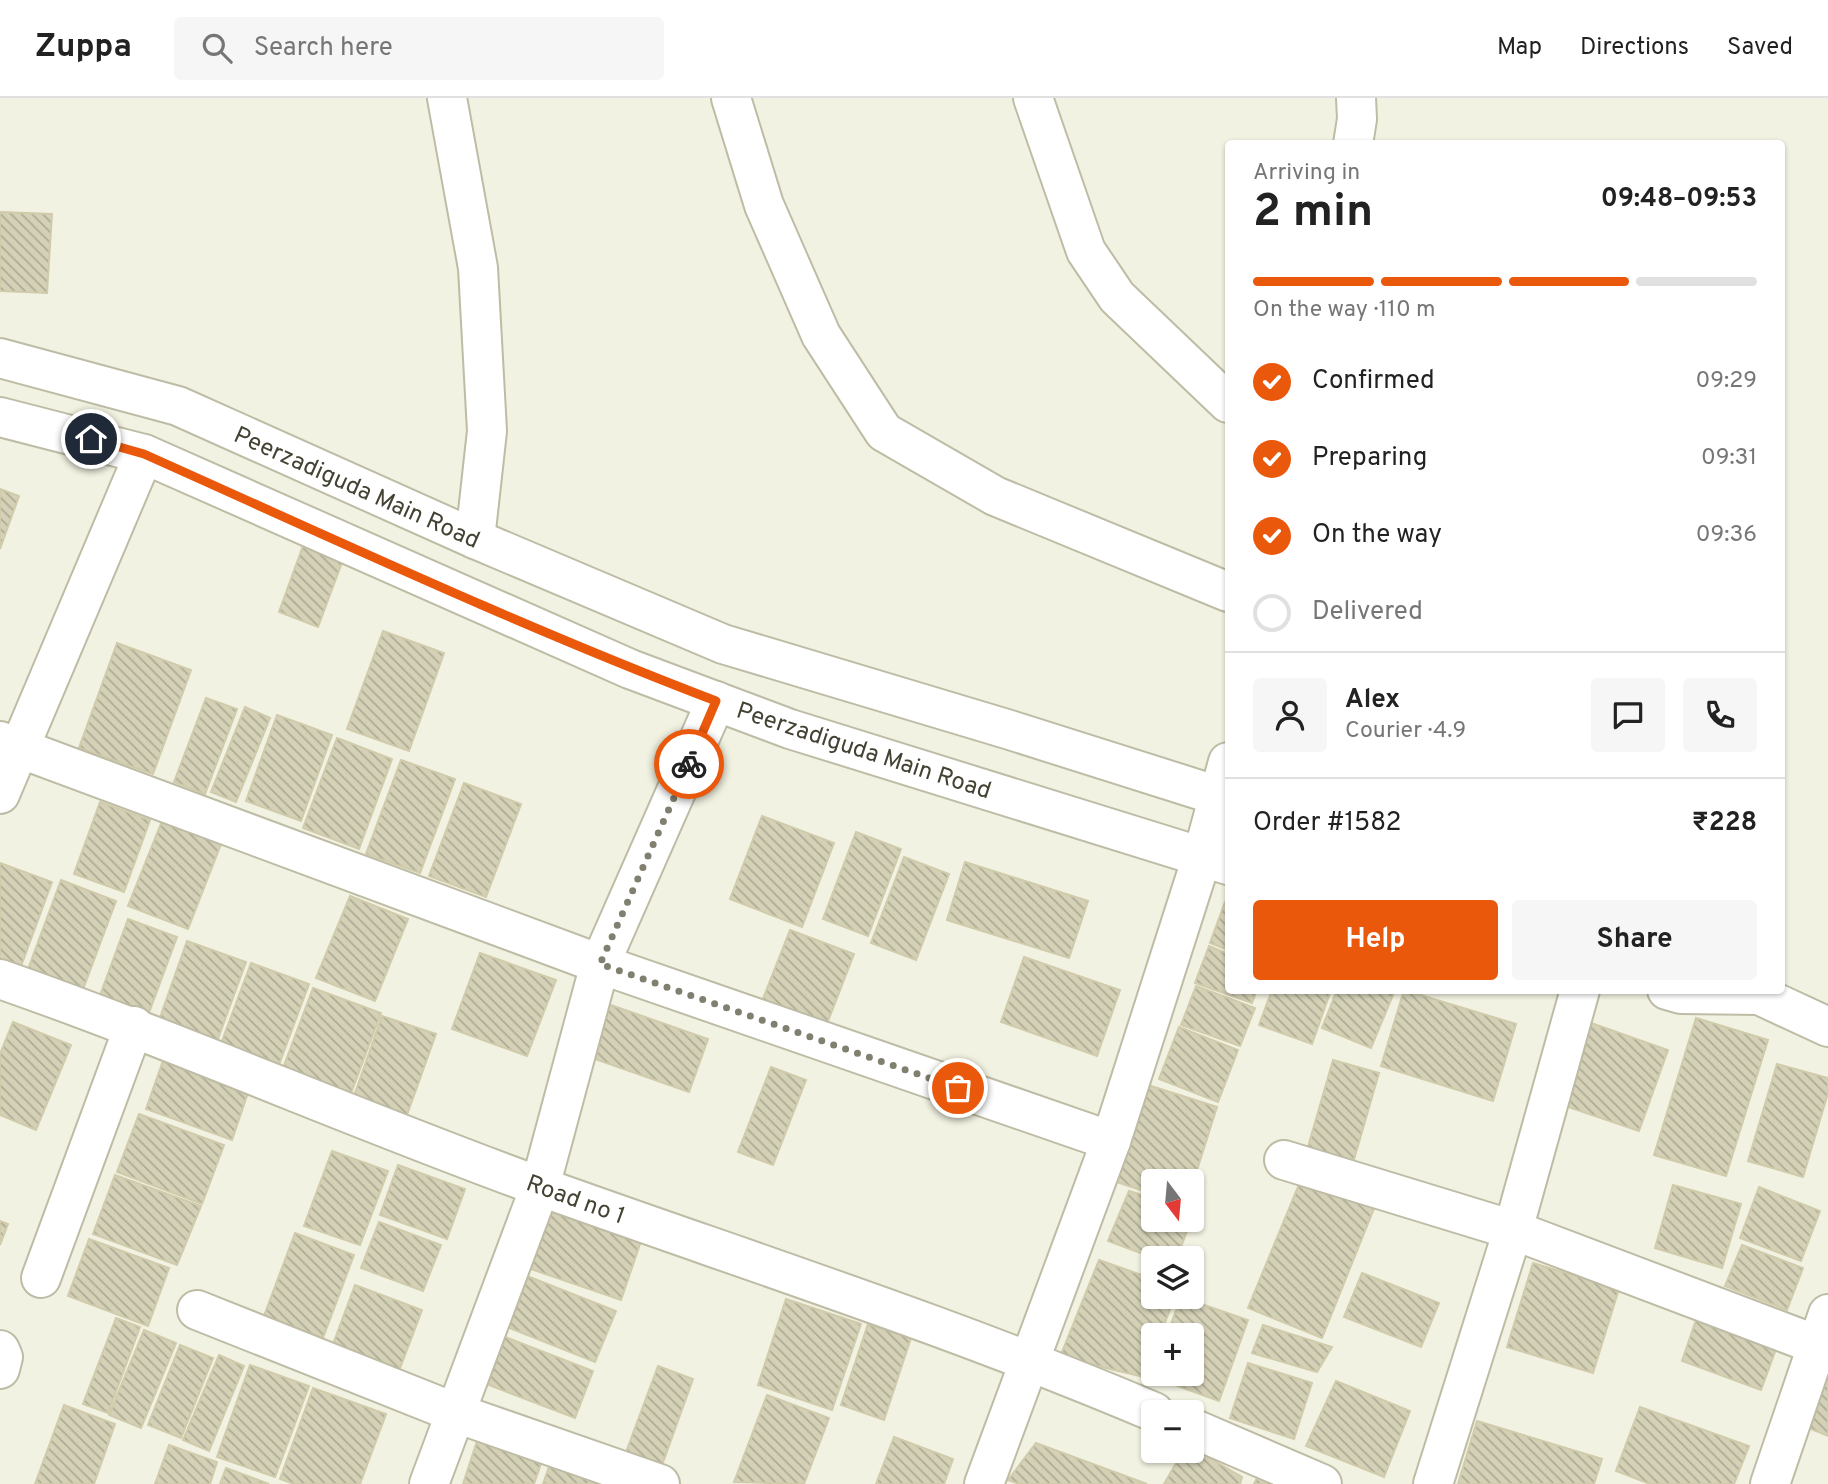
<!DOCTYPE html>
<html lang="en">
<head>
<meta charset="utf-8">
<style>
	body { margin:0; font-family:Overpass,sans-serif; background:#f6f6f6; color:#222; height:100vh; display:flex; flex-direction:column; font-size:26px; white-space:nowrap }
	* { box-sizing:border-box; margin:0 }
	p { font-size:23px; color:#767676 }
	.icon { flex:none; width:38px; height:38px; fill:none; stroke:currentColor; stroke-width:2; stroke-linecap:round; stroke-linejoin:round }
	.map { position:relative; flex:1; overflow:hidden }
	.panel { position:absolute; left:1225px; top:42px; width:560px; height:854px; display:flex; flex-direction:column; background:#fff; border-radius:7px; box-shadow:0 2px 5px #0004 }
	.panel>* { flex:none }
	.needle { width:46px; rotate:164deg }
	.tools { position:absolute; left:1141px; top:1071px; display:grid; gap:14px }
	.tools a { display:grid; place-items:center; width:63px; height:63px; border-radius:7px; background:#fff; box-shadow:0 2px 5px #0004; font-size:35px }
	.pin { position:absolute; display:grid; place-items:center; width:60px; height:60px; color:#fff; margin:-30px; border:4px solid #fff; border-radius:50%; box-shadow:0 2px 7px #0007 }
	.courier { position:absolute; display:grid; place-items:center; width:70px; height:70px; margin:-35px; border:5px solid #ea580c; border-radius:50%; background:#fff; color:#222; box-shadow:0 2px 9px #0007 }
	.headline em { font-style:normal; font-weight:700 }
	.headline div { display:flex; flex-direction:column-reverse }
	.headline { display:flex; align-items:center; justify-content:space-between; height:119px; padding:0 28px }
	h1 { font-size:46px; font-weight:700; line-height:52px }
	.bar { display:grid; grid-template-columns:repeat(4,1fr); gap:10px 7px; align-content:center; height:84px; padding:0 28px }
	.bar i { height:9px; border-radius:5px; background:#e0e0e0 }
	.bar .selected { background:#ea580c }
	.bar p { grid-column:span 4 }
	.line { display:flex; align-items:center; gap:18px; padding:0 28px; border-top:2px solid #e0e0e0 }
	.line div { flex:1 }
	.round { display:grid; place-items:center; flex:none; width:74px; height:74px; border-radius:7px; background:#f6f6f6 }
	ol { padding:0 28px; list-style:none }
	li { display:flex; align-items:center; gap:21px; height:77px }
	li p { margin-inline-start:auto }
	li .icon { padding:7px; border-radius:50%; background:#ea580c; color:#fff; stroke-width:4 }
	li:last-child { color:#767676 }
	li i { width:38px; height:38px; border:4px solid #e0e0e0; border-radius:50% }
	.cta { display:flex; gap:14px; margin-top:auto; padding:14px 28px }
	.cta a { flex:1; height:80px; border-radius:7px; background:#ea580c; color:#fff; font-size:28px; font-weight:700; line-height:80px; text-align:center }
	.cta a+a { background:#f6f6f6; color:#222 }
	header { display:flex; align-items:center; gap:42px; box-sizing:border-box; height:98px; padding:0 35px; background:#fff; border-bottom:2px solid #e0e0e0 }
	header strong { font-size:33px }
	nav { display:flex; gap:38px; margin-inline-start:auto; font-size:24px }
	.search { width:490px; height:63px; background:#f6f6f6; display:flex; align-items:center; gap:18px; box-sizing:border-box; padding:0 24px; border-radius:7px; color:#767676; font-size:26px }
	.map>svg:first-child { display:block }
	.building { fill:url(#building-back-hatch); stroke:#d0cbaa; stroke-width:2 }
	.lines { fill:none; stroke-linecap:round; stroke-linejoin:round }
	.minor-casing { stroke:#bebca5; stroke-width:42 }
	.minor { stroke:#fff; stroke-width:38 }
	.done { stroke:#818070; stroke-width:7; stroke-dasharray:0 12.6 }
	.route { stroke:#ea580c; stroke-width:9 }
	.labels { text-anchor:middle; stroke-width:5; stroke-linejoin:round; paint-order:stroke }
	.street-label { font-size:24px; fill:#444233; stroke:#fff }
</style>
</head>
<body>
<header>
<strong>Zuppa</strong>
<div class="search"><svg class="icon" aria-label="search" viewBox="0 0 24 24"><circle cx="10" cy="10" r="6"/><path d="M15 15l6 6"/></svg>Search here</div>
<nav><a>Map</a><a>Directions</a><a>Saved</a></nav>
</header>
<div class="map">
<svg width="1828" height="1386" viewBox="0 0 1828 1386">
	<defs>
		<pattern id="building-back-hatch" width="6" height="6" patternUnits="userSpaceOnUse" patternTransform="scale(1.75)"><rect width="6" height="6" fill="#d4d1b7"/><path d="M-1 5l2 2M0 0l6 6M5-1l2 2" fill="none" stroke="#aeab95"/></pattern>
	</defs>
	<rect width="100%" height="100%" fill="#f2f2e2"/>
	<!-- building -->
	<g class="building">
		<path d="M0 114 52 116 47 195 0 193Z"/>
		<path d="M0 391 19 398 0 451Z"/>
		<path d="M304 445 344 459 318 529 279 514Z"/>
		<path d="M383 533 444 555 409 653 347 631Z"/>
		<path d="M117 545 191 572 153 676 79 650Z"/>
		<path d="M206 600 237 611 205 696 174 684Z"/>
		<path d="M245 609 270 620 236 704 211 694Z"/>
		<path d="M277 617 332 637 301 723 246 703Z"/>
		<path d="M337 640 392 661 359 751 303 730Z"/>
		<path d="M401 662 455 681 420 775 366 756Z"/>
		<path d="M464 685 521 706 486 799 429 778Z"/>
		<path d="M100 704 150 722 124 794 74 776Z"/>
		<path d="M762 718 834 745 802 829 730 801Z"/>
		<path d="M162 723 221 746 188 831 128 808Z"/>
		<path d="M856 734 901 751 868 838 823 821Z"/>
		<path d="M904 759 949 776 916 862 871 845Z"/>
		<path d="M965 764 1088 803 1069 860 947 822Z"/>
		<path d="M0 765 52 784 20 871 0 864Z"/>
		<path d="M61 782 116 803 82 894 27 874Z"/>
		<path d="M350 798 408 821 375 903 316 880Z"/>
		<path d="M1225 804 1228 805V852L1210 845Z"/>
		<path d="M128 821 177 839 147 920 98 903Z"/>
		<path d="M790 832 854 856 823 936 759 911Z"/>
		<path d="M187 843 246 864 215 949 157 928Z"/>
		<path d="M1209 848 1228 856V892H1257L1252 905 1195 885Z"/>
		<path d="M480 855 556 882 527 958 452 931Z"/>
		<path d="M1024 859 1120 892 1097 958 1001 924Z"/>
		<path d="M251 865 309 886 277 972 219 951Z"/>
		<path d="M1196 888 1255 910 1240 948 1181 927Z"/>
		<path d="M313 890 381 915 350 998 282 973Z"/>
		<path d="M1272 892H1331L1312 946 1259 927Z"/>
		<path d="M1337 892H1395L1371 950 1322 930Z"/>
		<path d="M1404 892 1516 926 1493 1003 1381 968Z"/>
		<path d="M608 906 708 941 689 994 589 959Z"/>
		<path d="M382 918 436 936 407 1017 354 998Z"/>
		<path d="M1696 920 1768 942 1726 1078 1654 1057Z"/>
		<path d="M13 924 71 947 36 1032 0 1017V956Z"/>
		<path d="M1591 925 1668 952 1639 1033 1562 1007Z"/>
		<path d="M1179 929 1238 952 1218 1004 1159 981Z"/>
		<path d="M165 957 251 986 232 1042 146 1011Z"/>
		<path d="M1333 962 1379 975 1351 1072 1305 1059Z"/>
		<path d="M1777 966 1828 980V995L1803 1079 1748 1063Z"/>
		<path d="M771 969 806 982 773 1067 738 1054Z"/>
		<path d="M1148 987 1217 1009 1192 1088V1083H1153V1096L1117 1084Z"/>
		<path d="M139 1016 224 1047 202 1106 117 1074Z"/>
		<path d="M332 1053 388 1073 360 1147 304 1128Z"/>
		<path d="M398 1067 465 1091 447 1141 380 1117Z"/>
		<path d="M115 1077 201 1108 177 1167 93 1136Z"/>
		<path d="M1302 1079 1375 1108 1322 1240 1248 1210Z"/>
		<path d="M1673 1087 1741 1106 1722 1170 1655 1150Z"/>
		<path d="M1759 1089 1820 1113 1801 1163 1740 1140Z"/>
		<path d="M1129 1093 1153 1100V1122H1191L1177 1160H1154L1108 1143Z"/>
		<path d="M545 1110 641 1143 621 1202 525 1169Z"/>
		<path d="M0 1123 8 1126 0 1147Z"/>
		<path d="M379 1124 441 1147 423 1193 361 1170Z"/>
		<path d="M295 1135 354 1157 323 1240 264 1218Z"/>
		<path d="M89 1141 169 1170 148 1228 68 1198Z"/>
		<path d="M1742 1147 1803 1170 1787 1212 1725 1188Z"/>
		<path d="M1099 1162 1153 1181V1199H1175L1160 1237H1153V1255L1144 1279 1060 1259Z"/>
		<path d="M1533 1165 1619 1191 1593 1275 1507 1249Z"/>
		<path d="M1362 1175 1439 1205 1421 1249 1344 1219Z"/>
		<path d="M522 1176 616 1213 595 1264 502 1227Z"/>
		<path d="M355 1187 422 1212 399 1273 332 1249Z"/>
		<path d="M1181 1199 1248 1222 1219 1303 1152 1279 1153 1276H1192V1237H1167Z"/>
		<path d="M786 1201 861 1226 832 1312 758 1287Z"/>
		<path d="M116 1220 140 1229 108 1315 83 1306Z"/>
		<path d="M1696 1222 1776 1251 1761 1292 1682 1263Z"/>
		<path d="M868 1226 911 1240 884 1322 841 1307Z"/>
		<path d="M1263 1227 1332 1249 1317 1274 1252 1255Z"/>
		<path d="M144 1232 176 1245 141 1330 109 1317Z"/>
		<path d="M500 1237 593 1273 575 1320 481 1284Z"/>
		<path d="M180 1247 213 1260 181 1340 148 1327Z"/>
		<path d="M219 1257 244 1268 209 1353 183 1342Z"/>
		<path d="M1248 1265 1312 1285 1294 1341 1230 1320Z"/>
		<path d="M250 1267 309 1288 275 1379 217 1359Z"/>
		<path d="M658 1268 693 1281 661 1370 625 1357Z"/>
		<path d="M1828 1272V1338L1806 1329Z"/>
		<path d="M1336 1283 1410 1313 1384 1379 1306 1348Z"/>
		<path d="M313 1290 386 1316 360 1386H294L280 1381Z"/>
		<path d="M767 1297 829 1320 804 1386 734 1384Z"/>
		<path d="M64 1307 115 1326 94 1386H35Z"/>
		<path d="M1640 1309 1749 1348 1734 1386H1650L1616 1373Z"/>
		<path d="M1477 1323 1602 1361 1594 1386H1458Z"/>
		<path d="M480 1334 545 1354 534 1386H463Z"/>
		<path d="M894 1339 953 1361 944 1386H876Z"/>
		<path d="M1036 1345 1147 1386H1019L1008 1382Z"/>
		<path d="M169 1347 217 1364 210 1386H155Z"/>
		<path d="M1192 1350 1242 1379 1240 1386H1164L1183 1353Z"/>
		<path d="M552 1360 609 1386H543Z"/>
		<path d="M226 1370 269 1386H220Z"/>
		<path d="M1259 1376 1274 1386H1254Z"/>
	</g>
	<g class="lines">
		<!-- minor casing -->
		<g class="minor-casing">
			<g id="minor">
				<path d="M447 0 478 170 487 333 475 441"/>
				<path d="M731 0 764 107 821 237 884 334 995 398 1228 494"/>
				<path d="M1033 0 1086 153 1117 199 1228 305"/>
				<path d="M1353 46 1357 21 1356 0"/>
				<path d="M0 260 178 308 475 441 723 546 1010 632 1228 701"/>
				<path d="M0 319 144 356 630 571 790 631 1228 767"/>
				<path d="M0 643 600 866 1111 1043"/>
				<path d="M0 696 144 356"/>
				<path d="M0 881C183 945 361 1024 544 1090 748 1163 954 1229 1154 1314"/>
				<path d="M1667 892 1681 896 1759 897 1753 892"/>
				<path d="M1759 897 1828 929"/>
				<path d="M1284 1062 1513 1132 1817 1247"/>
				<path d="M41 1180 134 928"/>
				<path d="M197 1212 456 1315 660 1386"/>
				<path d="M0 1252 3 1259 0 1271"/>
				<path d="M1192 1330 1322 1386"/>
				<path d="M429 1386 540 1089 600 866 716 603"/>
				<path d="M984 1386 1111 1043 1202 759 1228 664"/>
				<path d="M1433 1386 1513 1132 1580 892"/>
				<path d="M1770 1386 1828 1216"/>
			</g>
		</g>
		<!-- minor -->
		<use href="#minor" class="minor"/>
	</g>
	<g class="lines">
		<!-- done -->
		<path class="done" d="M689 666 600 866 958 990"/>
		<!-- route -->
		<path class="route" d="M91 341 144 356C334 441 522 529 716 603L689 666"/>
	</g>
	<g class="labels">
		<!-- street labels -->
		<g class="street-label">
			<text transform="translate(357 389) rotate(24)" y="8">Peerzadiguda Main Road</text>
			<text transform="translate(864 652) rotate(18)" y="8">Peerzadiguda Main Road</text>
			<text transform="translate(576 1101) rotate(20)" y="8">Road no 1</text>
		</g>
	</g>
</svg>
<div class="tools">
<a><svg class="needle" viewBox="-14 -14 28 28"><path d="M0-13l5 13h-10z" fill="#e53935"/><path d="M0 13l5-13h-10z" fill="#767676"/></svg></a>
<a><svg class="icon" aria-label="layers" viewBox="0 0 24 24"><path d="M12 4l9 5-9 5-9-5zM3 14l9 5 9-5"/></svg></a>
<a>+</a>
<a>−</a>
</div>
<div class="pin" style="left:958px;top:990px;background:#ea580c"><svg class="icon" aria-label="bag" viewBox="0 0 24 24"><path d="M5 8h14l-1 12H6zM9 8a3 3 0 0 1 6 0"/></svg></div>
<div class="pin" style="left:91px;top:341px;background:#1f2937"><svg class="icon" aria-label="home" viewBox="0 0 24 24"><path d="M3 11l9-7 9 7M6 9v11h12V9"/></svg></div>
<div class="courier" style="left:689px;top:666px"><svg class="icon" aria-label="bike" viewBox="0 0 24 24"><circle cx="6" cy="16" r="4"/><circle cx="18" cy="16" r="4"/><path d="M6 16l4-8h5l3 8M10 8l3 8H6M13 5h3"/></svg></div>
<section class="panel">
<div class="headline"><div><h1>2 min</h1><p>Arriving in</p></div><em>09:48–09:53</em></div>
<div class="bar"><i class="selected"></i><i class="selected"></i><i class="selected"></i><i></i><p>On the way · 110 m</p></div>
<ol>
<li><svg class="icon" aria-label="check" viewBox="0 0 24 24"><path d="M5 12l5 5 9-10"/></svg>Confirmed<p>09:29</p></li>
<li><svg class="icon" aria-label="check" viewBox="0 0 24 24"><path d="M5 12l5 5 9-10"/></svg>Preparing<p>09:31</p></li>
<li><svg class="icon" aria-label="check" viewBox="0 0 24 24"><path d="M5 12l5 5 9-10"/></svg>On the way<p>09:36</p></li>
<li><i></i>Delivered</li>
</ol>
<div class="line" style="height:126px"><a class="round"><svg class="icon" aria-label="person" viewBox="0 0 24 24"><circle cx="12" cy="8" r="4"/><path d="M4 21q1-7 8-7t8 7"/></svg></a><div><b>Alex</b><p>Courier · 4.9</p></div><a class="round"><svg class="icon" aria-label="chat" viewBox="0 0 24 24"><path d="M4 5h16v11H9l-5 4z"/></svg></a><a class="round"><svg class="icon" aria-label="phone" viewBox="0 0 24 24"><path d="M5 4h4l2 5-3 2q2 4 5 5l2-3 5 2v4C11 20 4 13 5 4z"/></svg></a></div>
<div class="line" style="height:91px"><div>Order #1582</div><b>₹228</b></div>
<div class="cta"><a>Help</a><a>Share</a></div>
</section>
</div>
</body>
</html>
